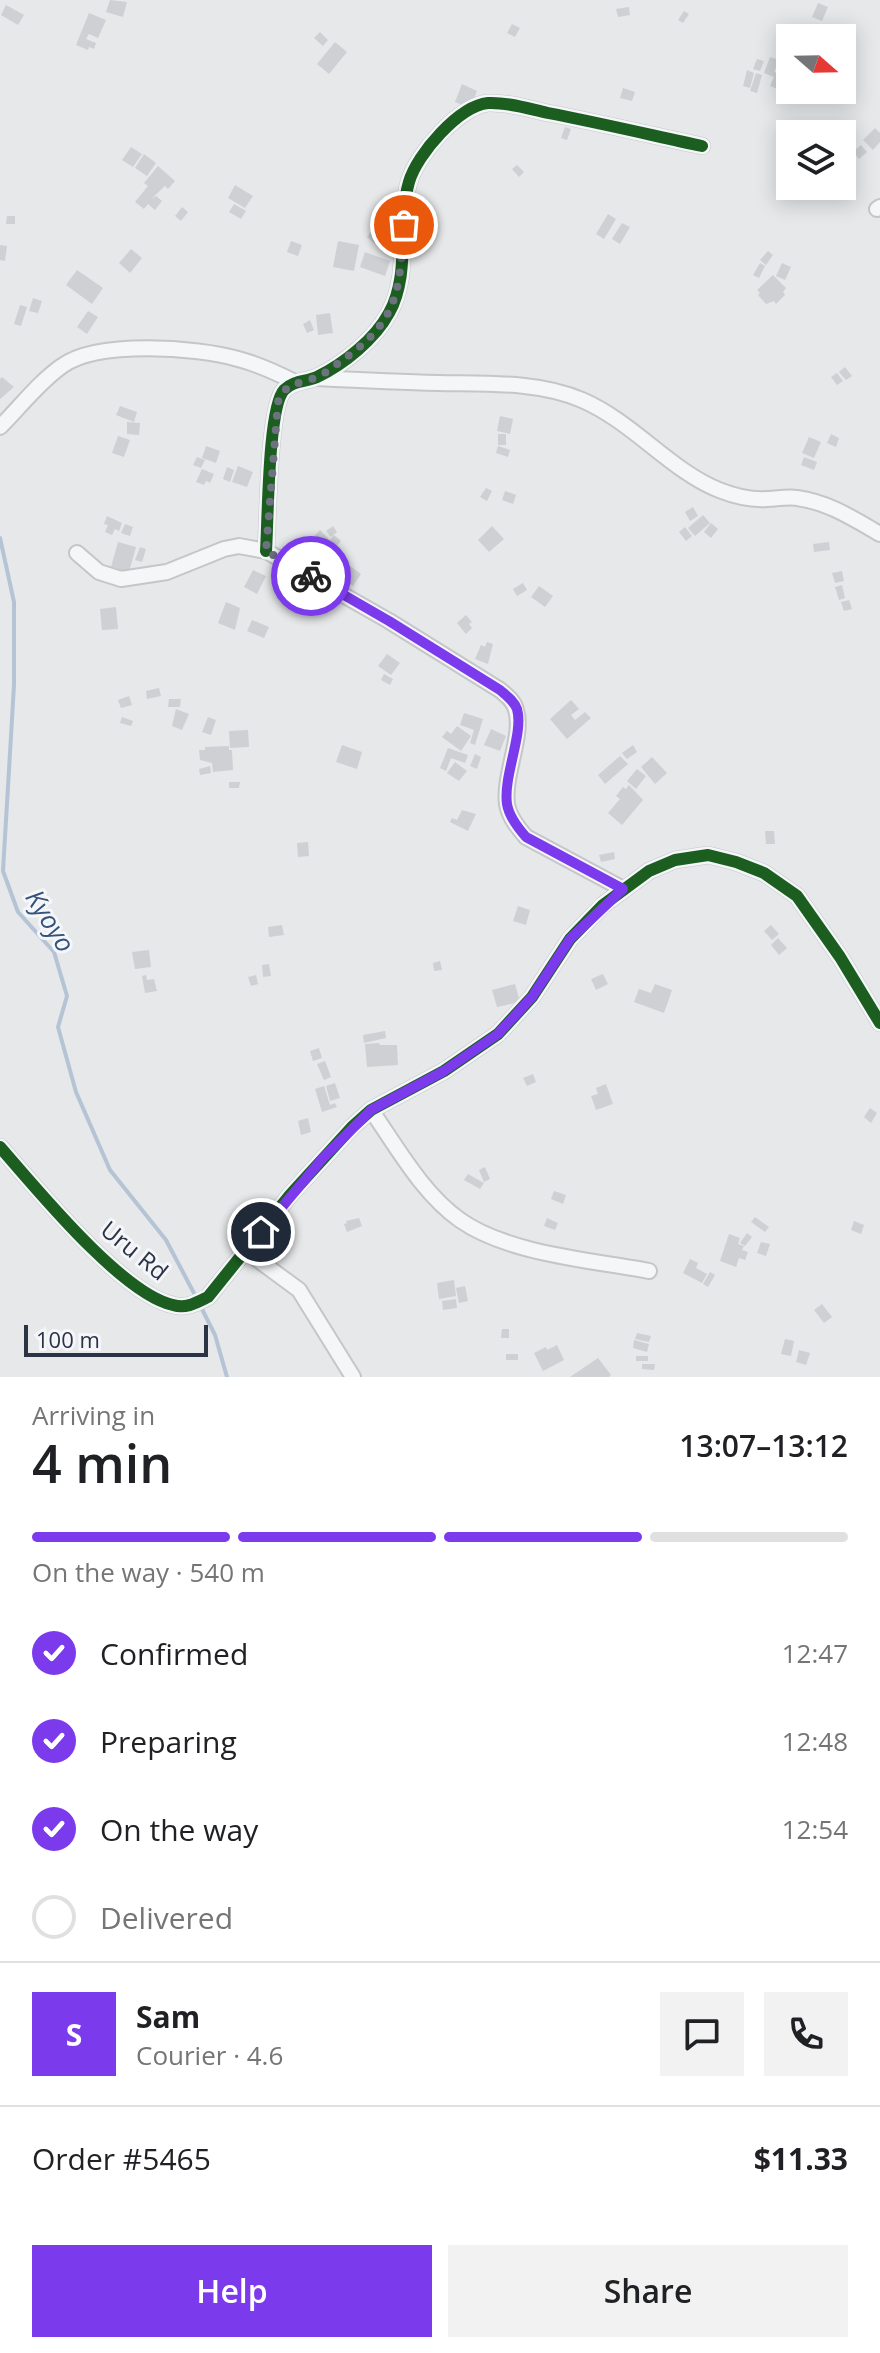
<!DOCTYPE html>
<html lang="en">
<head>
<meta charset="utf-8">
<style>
	body { margin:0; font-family:"Open Sans",sans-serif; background:#f2f2f2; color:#202124; height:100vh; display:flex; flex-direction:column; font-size:30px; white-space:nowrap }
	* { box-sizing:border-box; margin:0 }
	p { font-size:26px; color:#757577 }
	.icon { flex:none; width:44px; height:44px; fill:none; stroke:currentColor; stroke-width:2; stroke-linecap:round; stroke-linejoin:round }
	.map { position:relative; height:1377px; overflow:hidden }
	.side { display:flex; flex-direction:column; background:#fff; flex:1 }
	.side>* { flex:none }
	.needle { width:52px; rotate:110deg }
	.tools { position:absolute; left:776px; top:24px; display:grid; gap:16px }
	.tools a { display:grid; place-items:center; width:80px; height:80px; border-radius:0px; background:#fff; box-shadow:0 4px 20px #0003; font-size:40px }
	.scale { position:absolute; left:24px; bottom:20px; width:184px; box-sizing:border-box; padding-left:8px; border:4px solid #2b3445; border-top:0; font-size:22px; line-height:28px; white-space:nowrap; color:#2b3445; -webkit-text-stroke:6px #f4f6f9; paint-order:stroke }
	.pin { position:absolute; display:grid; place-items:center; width:68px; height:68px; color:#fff; margin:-34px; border:4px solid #fff; border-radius:50%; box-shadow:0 2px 8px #0007 }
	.courier { position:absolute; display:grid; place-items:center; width:80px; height:80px; margin:-40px; border:6px solid #7c3aed; border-radius:50%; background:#fff; color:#222; box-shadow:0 2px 10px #0007 }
	.summary em { font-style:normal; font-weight:600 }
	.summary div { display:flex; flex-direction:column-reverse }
	.summary { display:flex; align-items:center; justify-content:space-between; height:136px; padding:0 32px }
	h1 { font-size:52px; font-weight:600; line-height:60px }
	.bar { display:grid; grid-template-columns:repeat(4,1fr); gap:12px 8px; align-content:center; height:96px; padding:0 32px }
	.bar i { height:10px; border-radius:6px; background:#e0e0e0 }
	.bar .selected { background:#7c3aed }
	.bar p { grid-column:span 4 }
	.line { display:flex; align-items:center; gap:20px; padding:0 32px; border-top:2px solid #e0e0e0 }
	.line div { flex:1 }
	.round { display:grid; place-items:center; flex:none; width:84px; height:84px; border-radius:0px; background:#f2f2f2 }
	ol { padding:0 32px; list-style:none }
	li { display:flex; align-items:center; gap:24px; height:88px }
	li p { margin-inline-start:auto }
	li .icon { padding:8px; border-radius:50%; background:#7c3aed; color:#fff; stroke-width:4 }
	li:last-child { color:#757577 }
	li i { width:44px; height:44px; border:4px solid #e0e0e0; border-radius:50% }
	.cta { display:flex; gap:16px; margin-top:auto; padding:16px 32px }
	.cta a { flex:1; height:92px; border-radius:0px; background:#7c3aed; color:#fff; font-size:32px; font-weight:600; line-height:92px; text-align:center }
	.cta a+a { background:#f2f2f2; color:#202124 }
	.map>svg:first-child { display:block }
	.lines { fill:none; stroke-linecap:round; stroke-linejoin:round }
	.stream { stroke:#b4c4d5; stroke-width:4 }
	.building { fill:#ced0d3 }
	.minor-casing { stroke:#c4c6c8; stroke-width:18 }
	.minor { stroke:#f5f6f7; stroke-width:14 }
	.cycleway-casing { stroke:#f4f6f9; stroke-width:17 }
	.cycleway { stroke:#1b5e20; stroke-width:12 }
	.done { stroke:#6c737f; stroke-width:8; stroke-dasharray:0 14.4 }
	.route { stroke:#7c3aed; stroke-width:10 }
	.labels { text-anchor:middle; stroke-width:6; stroke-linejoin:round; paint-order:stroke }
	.street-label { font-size:24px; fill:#2b3445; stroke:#f4f6f9 }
	.water-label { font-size:26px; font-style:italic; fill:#34527a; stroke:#f4f6f9 }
</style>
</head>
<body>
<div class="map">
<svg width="880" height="1377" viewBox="0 0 880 1377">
	<rect width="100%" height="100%" fill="#e6e8ea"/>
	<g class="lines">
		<!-- stream -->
		<g class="stream">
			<path d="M0 538 14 602V685L3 871 18 912 54 952 67 996 58 1027 76 1092 110 1170 166 1240 196 1297"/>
			<path d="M200 1305 215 1335 227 1377"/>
		</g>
	</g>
	<!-- building -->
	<g class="building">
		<path d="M110 0 127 2 123 17 106 12Z"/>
		<path d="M818 3 828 7 822 21 812 17Z"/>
		<path d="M6 5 24 15 18 25 1 15Z"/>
		<path d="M629 7 630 15 618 17 616 9Z"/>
		<path d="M684 11 689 14 683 23 678 20Z"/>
		<path d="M89 13 106 20 98 38 89 34 86 39 96 43 94 49 89 47 88 50 76 45Z"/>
		<path d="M512 24 520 28 515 37 507 33Z"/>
		<path d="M320 32 328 40 323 46 314 38Z"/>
		<path d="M335 42 347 52 329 74 317 64Z"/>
		<path d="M770 57 779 60 774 72 783 75 778 89 770 86 774 77 764 73Z"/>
		<path d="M757 59 764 61 760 71 753 69Z"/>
		<path d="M747 70 754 73 750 88 743 86Z"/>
		<path d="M756 73 762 75 757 93 750 91Z"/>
		<path d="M462 84 477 91 470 108 455 102Z"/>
		<path d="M623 88 635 92 632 101 620 98Z"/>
		<path d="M849 125 855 127 850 138 845 136Z"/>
		<path d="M565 127 571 129 567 140 561 138Z"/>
		<path d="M875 128 880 133V142L873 150 863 140Z"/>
		<path d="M861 145 867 152 859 159 853 152Z"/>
		<path d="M131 147 142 154 133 167 122 160Z"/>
		<path d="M144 154 156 163 147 176 135 168Z"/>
		<path d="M517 165 524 172 519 177 512 169Z"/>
		<path d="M158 166 175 181 168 189 165 186 151 199 156 196 162 201 155 210 148 204 144 209 135 202 148 186 144 183Z"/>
		<path d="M235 185 253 196 245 208 228 198Z"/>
		<path d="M234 204 246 211 241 219 229 212Z"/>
		<path d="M182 207 188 212 181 221 175 216Z"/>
		<path d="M608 214 616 219 604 239 596 234Z"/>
		<path d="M7 216H15V224H6Z"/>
		<path d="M386 219 401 232 392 243 377 230Z"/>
		<path d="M622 223 630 227 620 244 612 239Z"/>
		<path d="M372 230 386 242 381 249 367 237Z"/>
		<path d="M291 241 302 245 298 256 287 252Z"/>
		<path d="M338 241 359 245 354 271 333 267Z"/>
		<path d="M0 245 7 246 5 261 0 260Z"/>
		<path d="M131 249 142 258 130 273 119 263Z"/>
		<path d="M768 251 773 255 766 265 760 260Z"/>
		<path d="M365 252 390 261 385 276 360 267Z"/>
		<path d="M760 263 765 266 759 278 753 275Z"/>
		<path d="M782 263 791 267 785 280 776 276Z"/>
		<path d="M77 270 103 288 92 304 66 285Z"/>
		<path d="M773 275 786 288 783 292 785 295 776 304 774 301 766 304 758 295 760 293 757 290Z"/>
		<path d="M33 298 42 301 38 313 29 311Z"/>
		<path d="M20 305 27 307 21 326 14 324Z"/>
		<path d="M88 311 98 317 87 334 77 327Z"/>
		<path d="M330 313 333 333 318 335 316 315Z"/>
		<path d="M310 320 314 330 307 333 303 324Z"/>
		<path d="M845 367 852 376 846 380 839 372Z"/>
		<path d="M837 373 843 381 837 385 831 377Z"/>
		<path d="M2 377 14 387 0 399V379Z"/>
		<path d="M120 406 137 412 134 422 116 415Z"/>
		<path d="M500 416 513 419 510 434 497 431Z"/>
		<path d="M127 422 140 423 139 435 127 434Z"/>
		<rect x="498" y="434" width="8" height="11"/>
		<path d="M831 434 839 438 836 447 827 443Z"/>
		<path d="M118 436 130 440 124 457 112 453Z"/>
		<path d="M809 437 821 442 814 458 802 453Z"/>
		<path d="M206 446 220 451 216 463 202 458Z"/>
		<path d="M498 446 510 450 508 457 496 453Z"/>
		<path d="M197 457 205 460 201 468 193 465Z"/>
		<path d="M804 457 817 462 814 470 801 465Z"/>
		<path d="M238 466 253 472 247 487 232 482Z"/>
		<path d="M227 467 234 470 230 482 223 479Z"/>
		<path d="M202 469 214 474 210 483 206 481 204 485 196 482Z"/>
		<path d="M486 488 492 491 487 501 480 497Z"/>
		<path d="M505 491 516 495 513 504 502 500Z"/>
		<path d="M693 507 698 516 690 521 685 512Z"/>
		<path d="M703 515 710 523 695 536 688 528Z"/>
		<path d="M107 516 122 523 119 531 115 529 112 535 105 532 108 525 104 524Z"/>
		<path d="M711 523 718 529 711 538 704 532Z"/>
		<path d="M125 524 133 527 130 536 121 533Z"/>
		<path d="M333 526 337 532 331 537 326 531Z"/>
		<path d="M492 526 504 539 489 552 478 540Z"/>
		<path d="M685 527 692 536 686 541 679 532Z"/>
		<path d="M320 530 330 540 334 535 341 541 333 551 325 544 323 547 313 537Z"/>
		<path d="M118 542 136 547 129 572 111 567Z"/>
		<path d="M829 542 830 550 814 552 813 544Z"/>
		<path d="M140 547 146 549 142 562 135 560Z"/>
		<path d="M345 562 361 574 353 586 338 575Z"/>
		<path d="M333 563 339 568 332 577 326 572Z"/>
		<path d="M253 570 266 576 257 594 244 587Z"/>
		<path d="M842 571 844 581 835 583 832 573Z"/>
		<path d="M523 583 527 590 517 596 513 589Z"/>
		<path d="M842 585 845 598 839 600 835 587Z"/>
		<path d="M539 586 553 596 545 607 531 597Z"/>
		<path d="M849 600 852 609 844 611 841 602Z"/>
		<path d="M226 602 240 608 235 630 218 623Z"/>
		<path d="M116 607 118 629 102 630 100 609Z"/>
		<path d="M466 615 472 622 469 624 472 628 466 634 457 623Z"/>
		<path d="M252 620 269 627 264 638 247 631Z"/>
		<path d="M487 642 493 644 488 664 475 659 481 645 485 647Z"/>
		<path d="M387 654 400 663 391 675 378 666Z"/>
		<path d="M384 674 393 679 390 685 381 680Z"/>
		<path d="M159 688 161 696 147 699 146 691Z"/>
		<path d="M129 696 132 705 121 708 118 700Z"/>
		<path d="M169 699H181L180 707H168Z"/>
		<path d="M571 700 579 709 571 715 575 720 585 712 591 718 567 739 550 719Z"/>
		<path d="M176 709 189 714 182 730 172 726Z"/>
		<path d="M464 713 483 719 475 745 470 743 474 730 460 725Z"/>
		<path d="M122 717 133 721 131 726 120 723Z"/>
		<path d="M208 717 216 720 211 735 202 732Z"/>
		<path d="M457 726 471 736 461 751 442 737 447 731 451 734Z"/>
		<path d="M491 729 506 736 500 751 484 745Z"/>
		<path d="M248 730 249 747 230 748 229 731Z"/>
		<path d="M342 745 362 752 357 769 336 762Z"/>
		<path d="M633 745 637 752 627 759 622 753Z"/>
		<path d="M229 746V750H232L233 770 213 772 212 763 200 760 199 750H205V747Z"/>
		<path d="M448 748 468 755 465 763 451 758 446 771 440 768Z"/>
		<path d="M475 754 481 757 477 769 470 766Z"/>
		<path d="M620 756 628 764 605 784 598 775Z"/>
		<path d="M652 757 667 773 655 784 641 767Z"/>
		<path d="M455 762 467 771 459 781 447 773Z"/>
		<path d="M210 766 211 773 200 775 199 769Z"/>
		<path d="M637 769 646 776 636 789 627 781Z"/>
		<path d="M229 782H240L239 788H229Z"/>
		<path d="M629 785 643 800 622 825 608 813 620 799 616 796 623 787 626 789Z"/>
		<path d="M462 810 476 814 468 831 450 822 452 818 457 820Z"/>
		<path d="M765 831H774L775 844H766Z"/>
		<path d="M308 842 309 856 298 857 297 843Z"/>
		<path d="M614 852 615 859 601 862 599 855Z"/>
		<path d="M518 906 530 910 526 925 513 921Z"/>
		<path d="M282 925 284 935 269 937 268 927Z"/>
		<path d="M771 925 779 934 772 940 764 931Z"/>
		<path d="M778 938 787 948 779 955 771 945Z"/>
		<path d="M149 950 151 967 135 969 132 952Z"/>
		<path d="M440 961 442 970 434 971 433 963Z"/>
		<path d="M269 964 271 976 263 977 262 965Z"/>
		<path d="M603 974 608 984 596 990 591 979Z"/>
		<path d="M146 975 147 980 154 979 157 991 145 993 142 976Z"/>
		<path d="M256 975 258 984 251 986 248 977Z"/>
		<path d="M515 984 520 1002 497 1007 492 990Z"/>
		<path d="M655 984 672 990 664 1013 634 1002 639 989 651 993Z"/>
		<path d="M385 1031 386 1038 364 1043 363 1035Z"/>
		<path d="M379 1043 380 1045H397L398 1065 367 1067 365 1044Z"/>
		<path d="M319 1048 322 1058 313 1061 310 1051Z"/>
		<path d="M325 1061 331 1077 324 1080 317 1064Z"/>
		<path d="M533 1074 536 1082 527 1086 523 1078Z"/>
		<path d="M335 1083 340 1098 330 1101 326 1086Z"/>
		<path d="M606 1084 613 1104 596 1110 591 1096 598 1094 596 1088Z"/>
		<path d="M324 1086 330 1105 335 1103 337 1107 322 1112 315 1089Z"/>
		<path d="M870 1108 877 1113 871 1123 864 1117Z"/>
		<path d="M308 1118 311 1132 301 1135 298 1121Z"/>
		<path d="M485 1167 490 1179 484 1182 479 1170Z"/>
		<path d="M468 1174 484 1183 480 1189 464 1180Z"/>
		<path d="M554 1191 566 1195 563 1204 551 1199Z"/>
		<path d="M755 1217 769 1227 765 1232 751 1222Z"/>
		<path d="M359 1218 362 1226 347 1232 344 1224 347 1223 346 1221Z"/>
		<path d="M547 1218 558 1223 555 1230 544 1226Z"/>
		<path d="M854 1221 864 1225 861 1234 851 1230Z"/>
		<path d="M747 1233 752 1237 745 1246 740 1243Z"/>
		<path d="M729 1234 740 1238 738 1244 744 1246 742 1250 748 1252 745 1260 739 1258 736 1267 720 1261Z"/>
		<path d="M761 1242 770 1244 766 1256 757 1253Z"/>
		<path d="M690 1259 698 1263 696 1268 707 1274 702 1283 683 1273Z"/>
		<path d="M710 1272 715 1275 708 1287 703 1284Z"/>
		<path d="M454 1280 456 1296 439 1299 437 1283Z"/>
		<path d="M465 1286 468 1301 459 1303 456 1288Z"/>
		<path d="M456 1299 457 1308 443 1310 442 1301Z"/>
		<path d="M822 1304 832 1317 824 1323 814 1310Z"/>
		<path d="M502 1329H509V1338H501Z"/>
		<path d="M637 1333 651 1336 649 1342 635 1339Z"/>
		<path d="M785 1339 794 1341 791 1356 781 1354Z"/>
		<path d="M634 1340 649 1344 647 1352 633 1348Z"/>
		<path d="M557 1345 564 1360 543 1371 534 1353 546 1347 547 1350Z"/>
		<path d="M799 1350 810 1353 806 1365 796 1362Z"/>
		<rect x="506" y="1354" width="12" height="6"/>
		<rect x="636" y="1356" width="12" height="5"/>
		<path d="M598 1358 611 1375 609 1377H570Z"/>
		<path d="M642 1364H655L654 1370 642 1369Z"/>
	</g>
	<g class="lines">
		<!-- minor casing -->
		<g class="minor-casing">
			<g id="minor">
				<path d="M877 209 880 207"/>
				<path d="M316 378C356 380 397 382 438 383 485 384 538 381 582 400 633 422 671 471 719 490 734 496 751 500 767 499 777 499 787 496 797 498 828 502 854 519 880 534"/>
				<path d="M0 427C20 407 39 382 62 366 97 340 197 347 238 359 258 364 277 373 295 382"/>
				<path d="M266 551C268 522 268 407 284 390 294 380 306 382 317 377 344 364 375 339 389 313 411 274 397 223 409 182 417 154 459 106 488 103 508 102 529 109 548 113 600 123 651 135 702 146"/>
				<path d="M77 553 99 572 121 579 167 572 224 549 239 546 266 551 389 621 500 690C507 696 514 701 516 710 524 734 503 776 507 804 509 817 518 828 526 837L623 889"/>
				<path d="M371 1110C397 1147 422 1193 460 1220 508 1254 591 1260 649 1271"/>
				<path d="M0 1147C36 1188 122 1294 173 1305 186 1309 196 1303 208 1297L290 1195 352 1127 371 1110 444 1071 498 1034 532 997 570 939 603 905 649 871 675 860 708 855 736 862 764 873 797 896 840 957 880 1023"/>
				<path d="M246 1251 299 1290 353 1377"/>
			</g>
		</g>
		<!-- minor -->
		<use href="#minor" class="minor"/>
		<!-- cycleway casing -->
		<g class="cycleway-casing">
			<g id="cycleway">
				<path d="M266 551C268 522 268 407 284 390 294 380 306 382 317 377 344 364 375 339 389 313 411 274 397 223 409 182 417 154 459 106 488 103 508 102 529 109 548 113 600 123 651 135 702 146"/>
				<path d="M0 1147C36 1188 122 1294 173 1305 186 1309 196 1303 208 1297L290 1195 352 1127 371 1110 444 1071 498 1034 532 997 570 939 603 905 649 871 675 860 708 855 736 862 764 873 797 896 840 957 880 1023"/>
			</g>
		</g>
		<!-- cycleway -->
		<use href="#cycleway" class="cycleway"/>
	</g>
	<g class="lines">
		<!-- done -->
		<path class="done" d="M311 576 266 551 278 402C286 381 299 385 317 377 328 372 338 363 348 356 401 317 399 286 404 225"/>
		<!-- route -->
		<path class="route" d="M261 1232 323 1158 371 1110 444 1071 498 1034 532 997 570 939 623 889 526 837C518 828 509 817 507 804 503 776 524 733 517 709 514 701 507 696 500 690L389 621 311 576"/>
	</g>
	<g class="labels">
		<!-- street labels -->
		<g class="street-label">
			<text transform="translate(134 1251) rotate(39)" y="8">Uru Rd</text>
		</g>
		<!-- water labels -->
		<g class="water-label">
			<text transform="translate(50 921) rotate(58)" y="9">Kyoyo</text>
		</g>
	</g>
</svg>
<div class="tools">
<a><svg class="needle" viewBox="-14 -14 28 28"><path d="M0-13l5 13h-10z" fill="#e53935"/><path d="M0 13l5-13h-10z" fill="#757577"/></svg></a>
<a><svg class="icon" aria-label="layers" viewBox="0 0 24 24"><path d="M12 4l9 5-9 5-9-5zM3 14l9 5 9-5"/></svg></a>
</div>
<div class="scale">100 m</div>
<div class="pin" style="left:404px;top:225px;background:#ea580c"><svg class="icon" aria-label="bag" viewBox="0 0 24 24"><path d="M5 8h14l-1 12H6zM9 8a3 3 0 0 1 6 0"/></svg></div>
<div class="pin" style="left:261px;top:1232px;background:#1f2937"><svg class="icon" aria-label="home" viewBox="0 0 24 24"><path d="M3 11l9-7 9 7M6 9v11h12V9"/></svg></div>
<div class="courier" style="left:311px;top:576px"><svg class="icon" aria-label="bike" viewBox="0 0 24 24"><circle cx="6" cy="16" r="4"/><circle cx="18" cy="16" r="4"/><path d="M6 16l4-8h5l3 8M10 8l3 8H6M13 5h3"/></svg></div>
</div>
<section class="side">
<div class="summary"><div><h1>4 min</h1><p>Arriving in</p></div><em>13:07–13:12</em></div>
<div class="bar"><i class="selected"></i><i class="selected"></i><i class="selected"></i><i></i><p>On the way · 540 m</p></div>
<ol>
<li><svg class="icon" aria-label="check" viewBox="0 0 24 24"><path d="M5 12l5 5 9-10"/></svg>Confirmed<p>12:47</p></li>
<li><svg class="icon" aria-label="check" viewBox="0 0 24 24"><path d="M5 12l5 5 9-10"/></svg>Preparing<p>12:48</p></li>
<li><svg class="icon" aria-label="check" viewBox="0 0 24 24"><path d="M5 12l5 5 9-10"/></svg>On the way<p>12:54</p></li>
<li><i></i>Delivered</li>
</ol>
<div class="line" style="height:144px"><b class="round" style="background:#7c3aed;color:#fff">S</b><div><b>Sam</b><p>Courier · 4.6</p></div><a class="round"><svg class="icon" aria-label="chat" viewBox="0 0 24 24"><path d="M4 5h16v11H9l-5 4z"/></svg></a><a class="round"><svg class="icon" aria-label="phone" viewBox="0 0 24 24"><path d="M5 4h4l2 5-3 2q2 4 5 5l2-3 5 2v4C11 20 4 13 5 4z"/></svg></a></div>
<div class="line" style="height:104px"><div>Order #5465</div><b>$11.33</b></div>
<div class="cta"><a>Help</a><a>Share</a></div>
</section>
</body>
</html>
